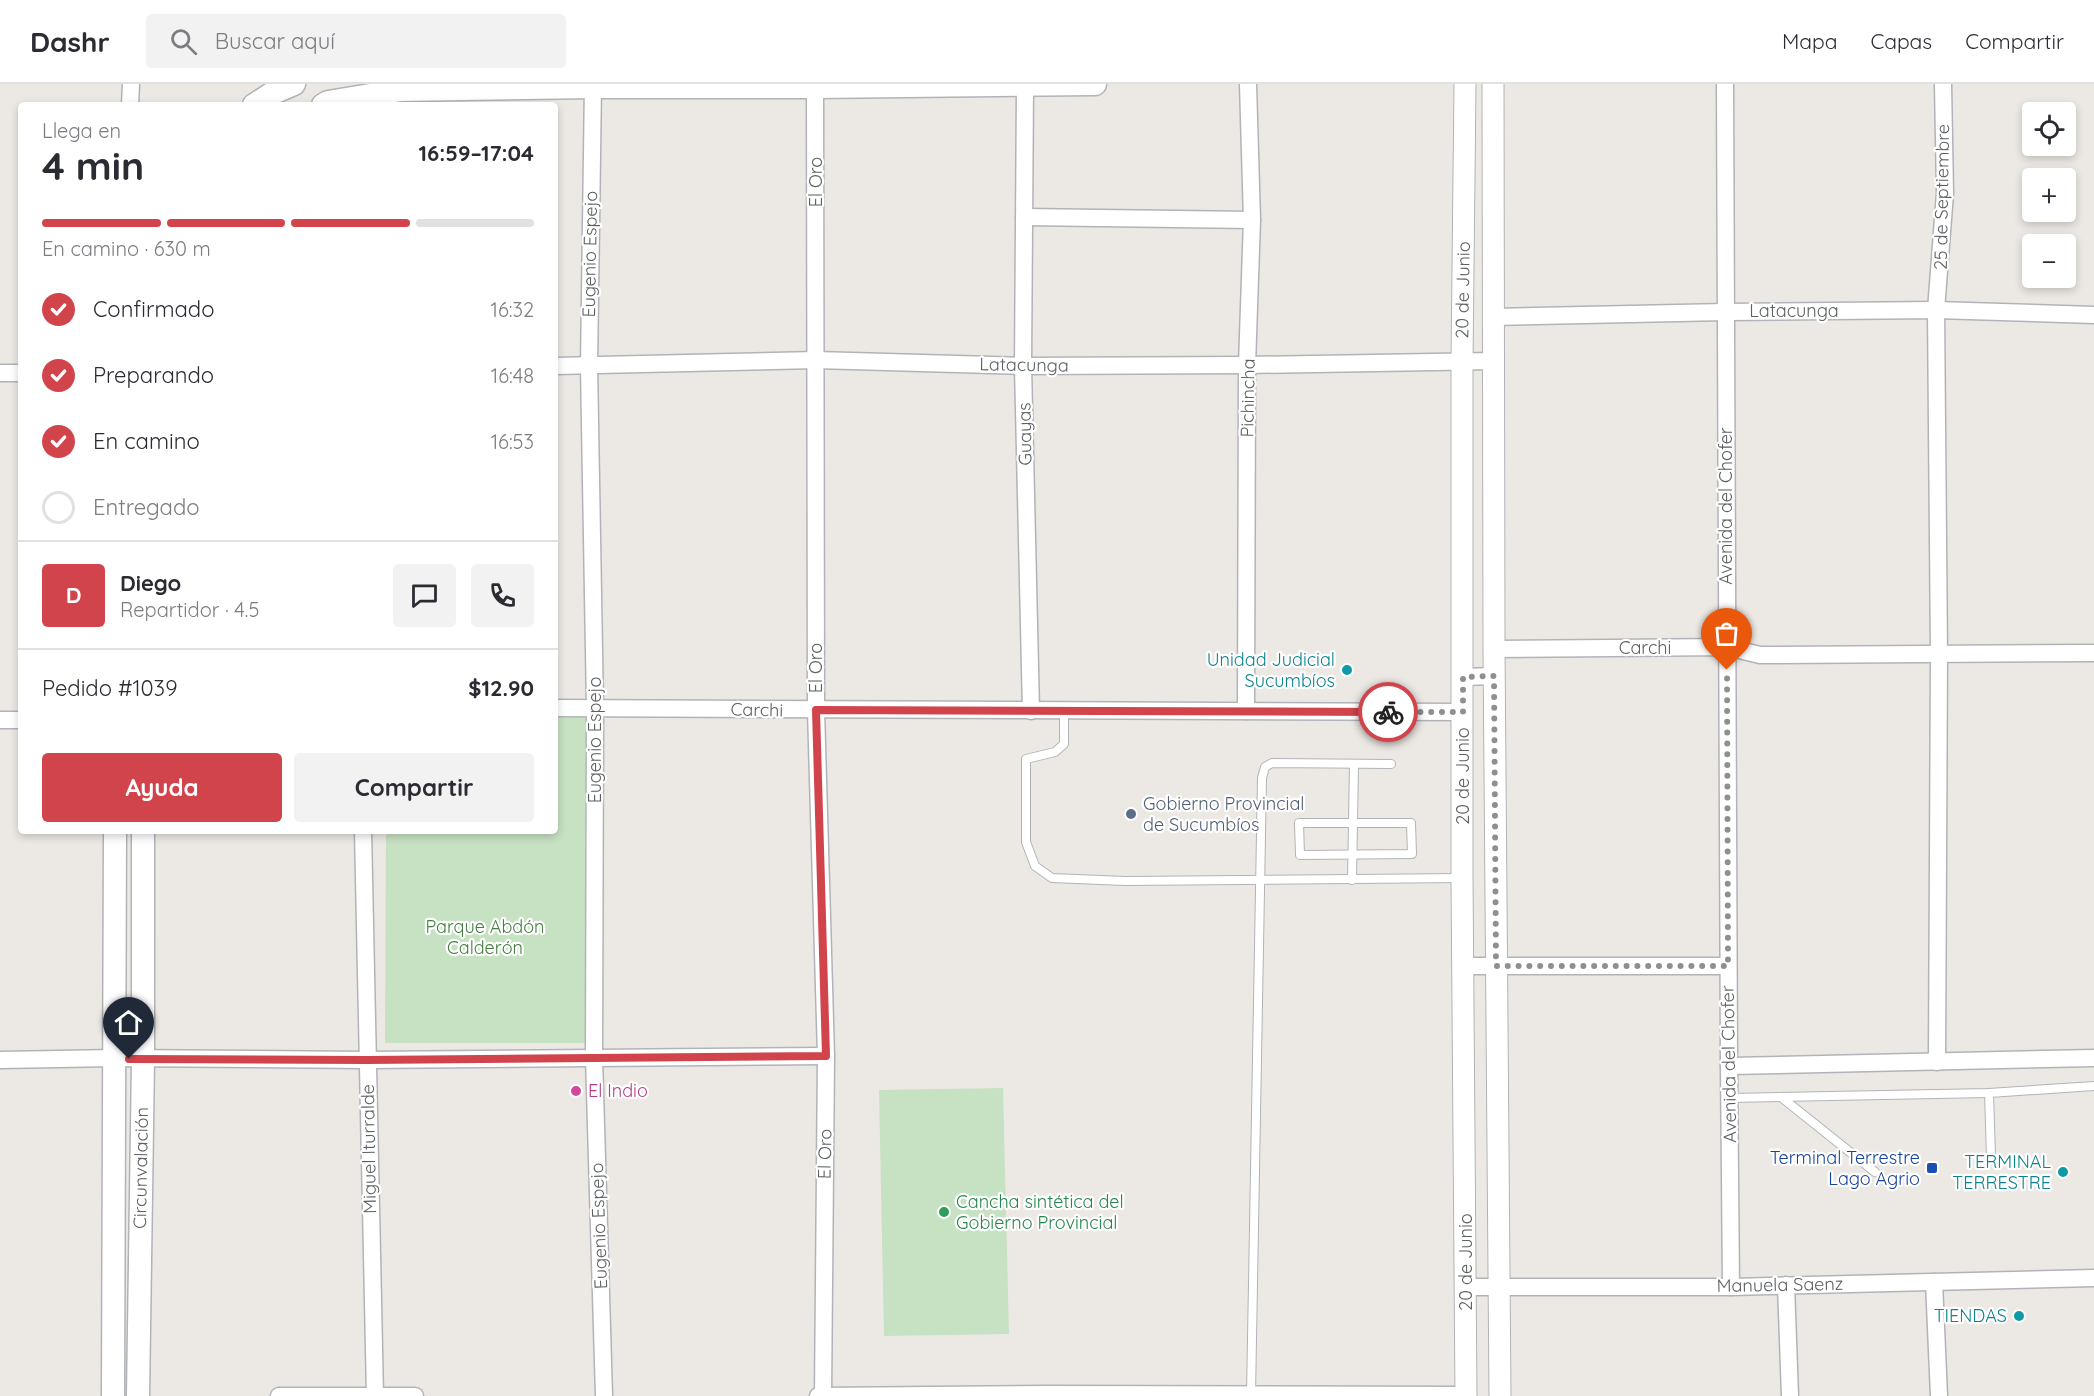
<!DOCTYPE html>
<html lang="es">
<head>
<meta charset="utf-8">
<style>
	body { margin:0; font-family:Quicksand,sans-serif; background:#f2f2f3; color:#2b2b33; height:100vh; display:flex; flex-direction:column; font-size:22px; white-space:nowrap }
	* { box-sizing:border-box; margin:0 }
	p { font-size:20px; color:#7c7c81 }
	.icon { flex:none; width:33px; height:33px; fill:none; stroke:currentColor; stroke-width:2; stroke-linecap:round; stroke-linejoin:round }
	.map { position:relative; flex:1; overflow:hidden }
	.panel { position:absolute; left:18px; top:18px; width:540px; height:732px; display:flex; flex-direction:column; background:#fff; border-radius:6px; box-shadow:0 3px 9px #0003 }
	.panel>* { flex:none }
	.tools { position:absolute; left:2022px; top:18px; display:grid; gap:12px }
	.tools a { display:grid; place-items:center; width:54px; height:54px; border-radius:6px; background:#fff; box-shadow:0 3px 9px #0003; font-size:30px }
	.pin { position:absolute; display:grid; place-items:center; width:51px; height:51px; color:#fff; margin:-62px -26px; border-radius:50% 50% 50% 0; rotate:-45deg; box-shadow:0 0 6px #0007 }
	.pin .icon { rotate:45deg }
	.courier { position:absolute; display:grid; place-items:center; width:60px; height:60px; margin:-30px; border:4px solid #d2444c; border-radius:50%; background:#fff; color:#222; box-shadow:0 2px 8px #0007 }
	.summary em { font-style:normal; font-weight:800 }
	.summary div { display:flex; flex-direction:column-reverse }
	.summary { display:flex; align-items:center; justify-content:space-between; height:102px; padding:0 24px }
	h1 { font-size:39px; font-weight:800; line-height:45px }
	.bar { display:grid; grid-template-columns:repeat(4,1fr); gap:9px 6px; align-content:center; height:72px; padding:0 24px }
	.bar i { height:8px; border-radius:4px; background:#e1e1e2 }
	.bar .selected { background:#d2444c }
	.bar p { grid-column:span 4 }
	.line { display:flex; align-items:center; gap:15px; padding:0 24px; border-top:2px solid #e1e1e2 }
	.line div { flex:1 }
	.round { display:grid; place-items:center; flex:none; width:63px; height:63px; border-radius:6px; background:#f2f2f3 }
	ol { padding:0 24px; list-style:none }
	li { display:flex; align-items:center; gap:18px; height:66px }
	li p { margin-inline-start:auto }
	li .icon { padding:6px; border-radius:50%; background:#d2444c; color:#fff; stroke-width:4 }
	li:last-child { color:#7c7c81 }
	li i { width:33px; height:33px; border:3px solid #e1e1e2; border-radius:50% }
	.primary-button { display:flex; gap:12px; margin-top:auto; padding:12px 24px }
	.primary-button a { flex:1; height:69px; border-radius:6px; background:#d2444c; color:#fff; font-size:24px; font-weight:800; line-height:69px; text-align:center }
	.primary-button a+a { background:#f2f2f3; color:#2b2b33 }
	header { display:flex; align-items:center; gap:36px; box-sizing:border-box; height:84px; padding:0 30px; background:#fff; border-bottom:2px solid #e1e1e2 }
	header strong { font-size:28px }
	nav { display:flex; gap:33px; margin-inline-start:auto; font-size:21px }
	.search { width:420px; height:54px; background:#f2f2f3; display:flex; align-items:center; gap:15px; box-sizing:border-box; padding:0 21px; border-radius:6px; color:#7c7c81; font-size:22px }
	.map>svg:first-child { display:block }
	.green { fill:#c7e1c3 }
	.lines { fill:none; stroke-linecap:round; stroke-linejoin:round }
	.service-casing { stroke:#b1b4b7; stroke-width:10 }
	.minor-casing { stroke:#b1b4b7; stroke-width:19 }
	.tertiary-casing { stroke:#b1b4b7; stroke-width:23 }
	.secondary-casing { stroke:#b0b4b7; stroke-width:25 }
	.service { stroke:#fff; stroke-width:8 }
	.minor { stroke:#fff; stroke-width:16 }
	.tertiary { stroke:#fff; stroke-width:21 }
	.secondary { stroke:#fff; stroke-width:22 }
	.done { stroke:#8e9090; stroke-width:6; stroke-dasharray:0 10.8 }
	.route { stroke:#d2444c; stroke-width:8 }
	.culture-dot { fill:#0f9aa8; stroke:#fff; stroke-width:2 }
	.service-dot { fill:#5c6f8a; stroke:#fff; stroke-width:2 }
	.hotel-dot { fill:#d1479c; stroke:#fff; stroke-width:2 }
	.transit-dot { fill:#1a4fb4; stroke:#fff; stroke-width:2 }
	.leisure-dot { fill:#2e9e5b; stroke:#fff; stroke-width:2 }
	.labels { text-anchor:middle; stroke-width:4.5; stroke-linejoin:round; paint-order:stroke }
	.street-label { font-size:18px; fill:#5c6062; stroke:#fff }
	.culture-label { font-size:18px; fill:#0d838f; stroke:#fff; text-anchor:end }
	.service-label { font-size:18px; fill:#4e5e75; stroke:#fff; text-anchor:start }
	.park-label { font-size:18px; fill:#457e40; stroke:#fff }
	.hotel-label { font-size:18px; fill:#b23c85; stroke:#fff; text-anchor:start }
	.transit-label { font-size:18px; fill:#164399; stroke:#fff; text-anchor:end }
	.leisure-label { font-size:18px; fill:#27864d; stroke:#fff; text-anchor:start }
</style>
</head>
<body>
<header>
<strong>Dashr</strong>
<div class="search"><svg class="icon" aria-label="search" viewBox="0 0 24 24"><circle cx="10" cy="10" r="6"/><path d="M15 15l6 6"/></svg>Buscar aquí</div>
<nav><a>Mapa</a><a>Capas</a><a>Compartir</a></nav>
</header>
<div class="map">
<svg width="2094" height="1312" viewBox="0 0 2094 1312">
	<rect width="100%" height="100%" fill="#ece9e4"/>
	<!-- green -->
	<g class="green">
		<path d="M555 633H586L585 959H385L386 747H555Z"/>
		<path d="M1003 1004 1009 1250 884 1252 879 1006Z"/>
	</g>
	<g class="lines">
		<!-- service casing -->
		<g class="service-casing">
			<g id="service">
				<path d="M1064 627V660L1055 668 1026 675V758L1035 782 1052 794 1125 797 1462 794"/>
				<path d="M1299 739H1411L1412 770 1300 771Z"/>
				<path d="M1352 796 1354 680"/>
				<path d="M1989 1009 1991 1073"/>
				<path d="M1781 1013 1875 1088"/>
				<path d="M1729 1014 1989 1009 2094 1002"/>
				<path d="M1251 1311 1262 694 1265 683 1272 679 1391 680"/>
			</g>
		</g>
		<!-- minor casing -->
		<g class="minor-casing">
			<g id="minor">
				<path d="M593 0 589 282 595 624 594 974 604 1312"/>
				<path d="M815 0 816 626 826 972 823 1312"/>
				<path d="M1725 0 1729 982 1731 1203"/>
				<path d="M1025 1 1023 282 1031 627"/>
				<path d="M130 21 131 0"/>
				<path d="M1024 133 1252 136"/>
				<path d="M1494 233 1725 228 1936 226 2094 231"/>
				<path d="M555 282 816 276 1023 282 1247 281 1493 277"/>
				<path d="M0 289H21"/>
				<path d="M1494 565 1727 563 1760 571 2094 569"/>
				<path d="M1463 593 1494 592"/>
				<path d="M555 624 1463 628"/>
				<path d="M1246 627 1247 281 1252 136 1248 0"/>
				<path d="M0 636H21"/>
				<path d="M363 747 375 1312"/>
				<path d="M1464 882H1728"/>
				<path d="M0 976 115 974 367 976 826 972"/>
				<path d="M1937 978 1939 571 1936 226 1945 109 1943 0"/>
				<path d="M1729 982 2094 974"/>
				<path d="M1934 1198 1939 1312"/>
				<path d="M1786 1201 1790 1312"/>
				<path d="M1467 1203H1731L2094 1194"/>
				<path d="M279 1312H415"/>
				<path d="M818 1312 1048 1310 1466 1311"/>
			</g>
		</g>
		<!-- tertiary casing -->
		<g class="tertiary-casing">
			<g id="tertiary">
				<path d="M1465 0 1462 277V794L1466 1312"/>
				<path d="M1493 0 1494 565 1500 1312"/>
			</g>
		</g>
		<!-- secondary casing -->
		<g class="secondary-casing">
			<g id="secondary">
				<path d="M254 21 271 10 294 0"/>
				<path d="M323 21 328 18 401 6 593 3H815L1095 0"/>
				<path d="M113 1312 115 747"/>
				<path d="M138 1312 143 975V747"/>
			</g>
		</g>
		<!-- service -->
		<use href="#service" class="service"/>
		<!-- minor -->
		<use href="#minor" class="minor"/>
		<!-- tertiary -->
		<use href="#tertiary" class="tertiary"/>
		<!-- secondary -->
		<use href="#secondary" class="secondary"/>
	</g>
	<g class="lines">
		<!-- done -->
		<path class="done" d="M1388 628H1463V593L1494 592 1496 882H1728L1727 586"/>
		<!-- route -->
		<path class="route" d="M129 975 367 976 826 972 816 626 1388 628"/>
	</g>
	<!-- markers -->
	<g class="culture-dot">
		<circle cx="1347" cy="586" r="6"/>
		<circle cx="2063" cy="1088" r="6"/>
		<circle cx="2019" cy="1232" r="6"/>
	</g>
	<circle class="service-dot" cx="1131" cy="730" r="6"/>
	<circle class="hotel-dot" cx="576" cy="1007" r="6"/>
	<rect class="transit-dot" x="1926" y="1078" width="12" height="12" rx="3"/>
	<circle class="leisure-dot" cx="944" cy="1128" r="6"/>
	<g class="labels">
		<!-- street labels -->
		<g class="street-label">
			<text transform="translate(816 98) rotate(-90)" y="6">El Oro</text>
			<text transform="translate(1942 113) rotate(-89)" y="6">25 de Septiembre</text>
			<text transform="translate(590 170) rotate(-89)" y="6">Eugenio Espejo</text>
			<text transform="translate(1463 206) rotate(-89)" y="6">20 de Junio</text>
			<text x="1794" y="233">Latacunga</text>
			<text transform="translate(1024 281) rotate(1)" y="6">Latacunga</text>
			<text transform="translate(1248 314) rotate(-89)" y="6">Pichincha</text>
			<text transform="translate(1025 350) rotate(-91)" y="6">Guayas</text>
			<text transform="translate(1726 422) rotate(-90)" y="6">Avenida del Chofer</text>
			<text x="1645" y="570">Carchi</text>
			<text transform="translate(816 584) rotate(-90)" y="6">El Oro</text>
			<text transform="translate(757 626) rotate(1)" y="6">Carchi</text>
			<text transform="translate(595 656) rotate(-90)" y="6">Eugenio Espejo</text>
			<text transform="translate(1463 692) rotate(-90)" y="6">20 de Junio</text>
			<text transform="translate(1729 980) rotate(-91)" y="6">Avenida del Chofer</text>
			<text transform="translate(369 1065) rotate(-91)" y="6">Miguel Iturralde</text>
			<text transform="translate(825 1070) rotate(-89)" y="6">El Oro</text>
			<text transform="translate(141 1084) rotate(-89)" y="6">Circunvalación</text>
			<text transform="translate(599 1142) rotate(-92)" y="6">Eugenio Espejo</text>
			<text transform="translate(1466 1178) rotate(-90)" y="6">20 de Junio</text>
			<text transform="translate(1780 1201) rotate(-1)" y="6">Manuela Saenz</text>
		</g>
		<!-- culture labels -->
		<g class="culture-label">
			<text x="1335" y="582">Unidad Judicial<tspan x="1335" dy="21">Sucumbíos</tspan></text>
			<text x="2051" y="1084">TERMINAL<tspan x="2051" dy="21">TERRESTRE</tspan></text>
			<text x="2007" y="1238">TIENDAS</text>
		</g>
		<!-- service labels -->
		<g class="service-label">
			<text x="1143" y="726">Gobierno Provincial<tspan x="1143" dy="21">de Sucumbíos</tspan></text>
		</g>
		<!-- park labels -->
		<g class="park-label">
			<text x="485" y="849">Parque Abdón<tspan x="485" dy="21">Calderón</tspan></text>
		</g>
		<!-- hotel labels -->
		<g class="hotel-label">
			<text x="588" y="1013">El Indio</text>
		</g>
		<!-- transit labels -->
		<g class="transit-label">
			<text x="1920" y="1080">Terminal Terrestre<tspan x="1920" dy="21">Lago Agrio</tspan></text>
		</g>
		<!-- leisure labels -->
		<g class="leisure-label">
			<text x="956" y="1124">Cancha sintética del<tspan x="956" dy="21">Gobierno Provincial</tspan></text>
		</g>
	</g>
</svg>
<div class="tools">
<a><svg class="icon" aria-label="locate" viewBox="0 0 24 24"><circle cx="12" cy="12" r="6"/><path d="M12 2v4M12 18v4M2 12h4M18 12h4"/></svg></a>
<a>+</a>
<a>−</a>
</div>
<div class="pin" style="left:1727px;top:586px;background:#ea580c"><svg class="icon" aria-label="bag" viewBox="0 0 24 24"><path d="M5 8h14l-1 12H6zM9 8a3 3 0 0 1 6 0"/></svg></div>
<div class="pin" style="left:129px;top:975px;background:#1f2937"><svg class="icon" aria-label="home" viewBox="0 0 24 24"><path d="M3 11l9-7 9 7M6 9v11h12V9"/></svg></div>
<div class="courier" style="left:1388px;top:628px"><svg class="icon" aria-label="bike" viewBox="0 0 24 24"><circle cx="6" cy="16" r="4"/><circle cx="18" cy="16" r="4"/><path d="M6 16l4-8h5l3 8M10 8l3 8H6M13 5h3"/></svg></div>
<section class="panel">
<div class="summary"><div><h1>4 min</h1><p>Llega en</p></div><em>16:59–17:04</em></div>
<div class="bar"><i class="selected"></i><i class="selected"></i><i class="selected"></i><i></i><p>En camino · 630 m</p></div>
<ol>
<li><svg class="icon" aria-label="check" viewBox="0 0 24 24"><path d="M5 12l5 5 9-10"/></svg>Confirmado<p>16:32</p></li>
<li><svg class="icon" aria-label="check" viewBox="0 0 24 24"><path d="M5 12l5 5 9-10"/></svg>Preparando<p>16:48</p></li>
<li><svg class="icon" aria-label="check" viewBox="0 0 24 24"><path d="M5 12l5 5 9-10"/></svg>En camino<p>16:53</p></li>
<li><i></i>Entregado</li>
</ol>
<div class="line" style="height:108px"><b class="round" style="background:#d2444c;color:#fff">D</b><div><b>Diego</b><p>Repartidor · 4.5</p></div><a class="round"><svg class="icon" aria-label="chat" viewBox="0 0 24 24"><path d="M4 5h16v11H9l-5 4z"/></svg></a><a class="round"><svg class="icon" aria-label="phone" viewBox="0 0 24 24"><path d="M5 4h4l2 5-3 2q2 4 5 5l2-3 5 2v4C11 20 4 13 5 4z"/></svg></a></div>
<div class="line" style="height:78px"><div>Pedido #1039</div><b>$12.90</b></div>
<div class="primary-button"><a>Ayuda</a><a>Compartir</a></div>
</section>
</div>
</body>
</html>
